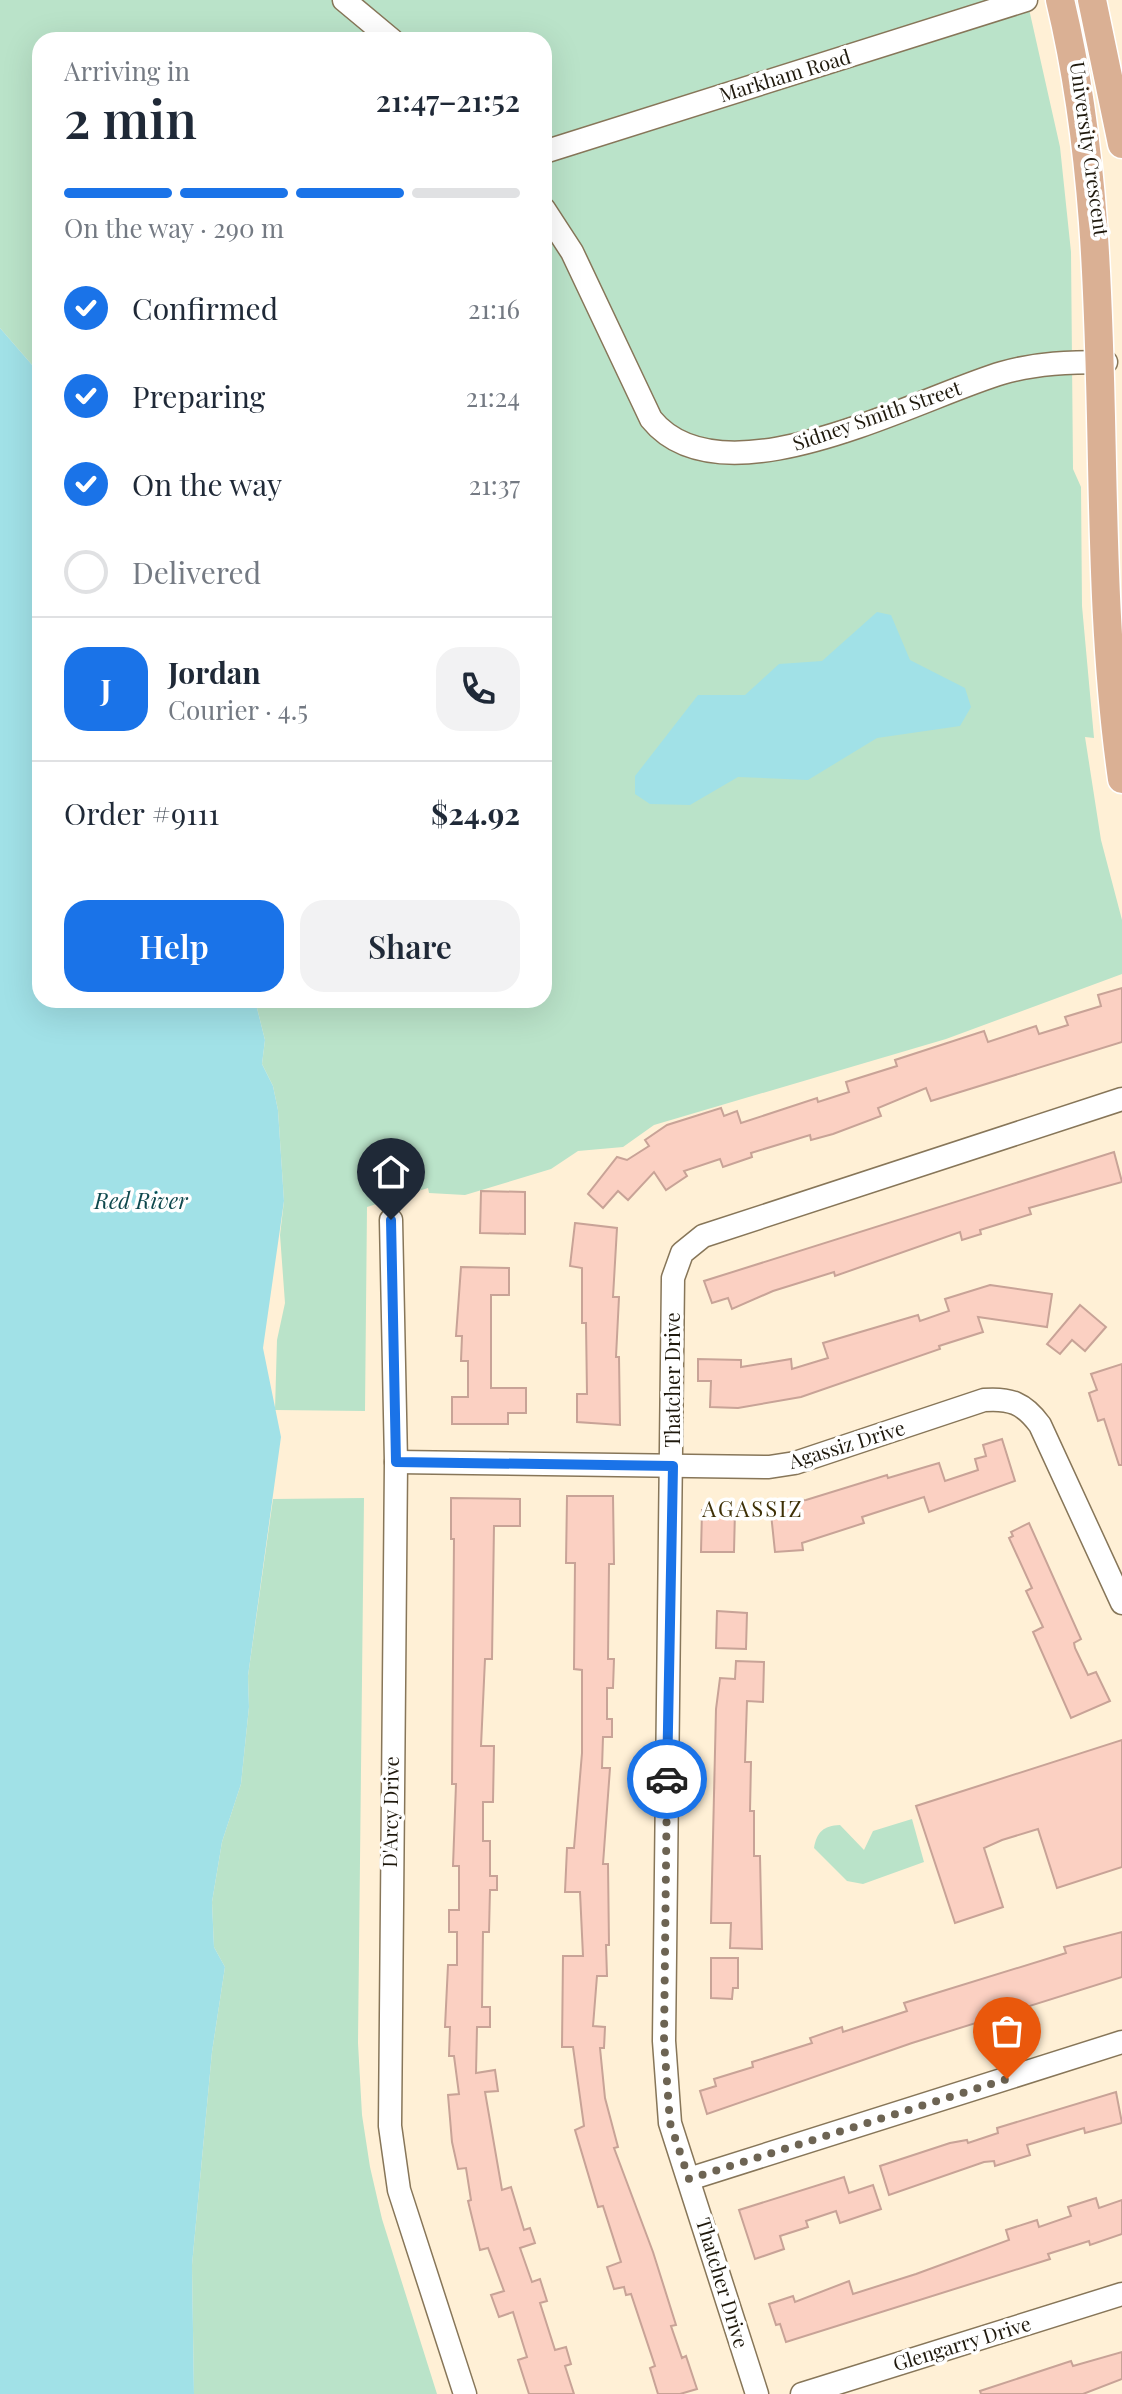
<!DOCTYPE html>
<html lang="en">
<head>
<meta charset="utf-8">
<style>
	body { margin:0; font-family:"Playfair Display",serif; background:#f2f2f3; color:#1f2937; height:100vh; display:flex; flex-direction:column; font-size:30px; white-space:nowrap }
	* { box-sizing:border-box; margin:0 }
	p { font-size:26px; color:#747a83 }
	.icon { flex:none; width:44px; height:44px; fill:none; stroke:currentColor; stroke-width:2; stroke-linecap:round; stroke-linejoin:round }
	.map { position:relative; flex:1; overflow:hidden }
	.side { position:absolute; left:32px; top:32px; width:520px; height:976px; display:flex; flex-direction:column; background:#fff; border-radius:24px; box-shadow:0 8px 32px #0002 }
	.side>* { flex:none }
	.pin { position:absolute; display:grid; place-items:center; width:68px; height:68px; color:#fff; margin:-82px -34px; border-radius:50% 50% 50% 0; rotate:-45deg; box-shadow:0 0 8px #0007 }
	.pin .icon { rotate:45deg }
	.courier { position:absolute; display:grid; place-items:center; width:80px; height:80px; margin:-40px; border:6px solid #1a73e8; border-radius:50%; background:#fff; color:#222; box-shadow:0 2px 10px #0007 }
	.summary em { font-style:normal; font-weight:600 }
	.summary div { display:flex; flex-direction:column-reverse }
	.summary { display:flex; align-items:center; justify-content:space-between; height:136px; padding:0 32px }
	h1 { font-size:52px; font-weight:600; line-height:60px }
	.bar { display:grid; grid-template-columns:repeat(4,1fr); gap:12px 8px; align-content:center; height:96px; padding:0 32px }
	.bar i { height:10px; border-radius:6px; background:#e0e1e3 }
	.bar .selected { background:#1a73e8 }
	.bar p { grid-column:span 4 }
	.line { display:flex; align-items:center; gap:20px; padding:0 32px; border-top:2px solid #e0e1e3 }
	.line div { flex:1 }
	.round { display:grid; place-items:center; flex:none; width:84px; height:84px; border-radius:24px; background:#f2f2f3 }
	ol { padding:0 32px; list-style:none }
	li { display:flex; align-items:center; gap:24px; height:88px }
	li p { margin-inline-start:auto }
	li .icon { padding:8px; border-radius:50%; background:#1a73e8; color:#fff; stroke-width:4 }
	li:last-child { color:#747a83 }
	li i { width:44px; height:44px; border:4px solid #e0e1e3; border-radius:50% }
	.action { display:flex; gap:16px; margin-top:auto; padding:16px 32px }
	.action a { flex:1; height:92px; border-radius:24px; background:#1a73e8; color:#fff; font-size:32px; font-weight:600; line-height:92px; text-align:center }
	.action a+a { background:#f2f2f3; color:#1f2937 }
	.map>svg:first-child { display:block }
	.green { fill:#bae3c9 }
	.water { fill:#a1e1e7 }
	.building { fill:#fbd0c2; stroke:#c8a397; stroke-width:2 }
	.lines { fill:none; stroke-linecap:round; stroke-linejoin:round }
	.minor-casing { stroke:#877659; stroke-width:25 }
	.major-casing { stroke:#fff; stroke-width:31 }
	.minor { stroke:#fff; stroke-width:22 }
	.major { stroke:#dab094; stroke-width:28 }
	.done { stroke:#6d6453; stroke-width:8; stroke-dasharray:0 14.4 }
	.route { stroke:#1a73e8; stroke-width:10 }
	.labels { text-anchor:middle; stroke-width:7; stroke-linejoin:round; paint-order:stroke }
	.street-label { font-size:20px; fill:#1f190d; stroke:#fff }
	.water-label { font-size:22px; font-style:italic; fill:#0e484d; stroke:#fff }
	.neighbourhood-label { font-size:22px; letter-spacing:2px; fill:#3e3006; stroke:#fff }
</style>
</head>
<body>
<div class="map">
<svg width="1122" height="2394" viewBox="0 0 1122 2394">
	<rect width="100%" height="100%" fill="#fff0d6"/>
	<!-- green -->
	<g class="green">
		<path d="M0 0H1027L1060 147 1071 252 1073 469 1081 487 1082 606 1094 738 1085 737 1101 840 1122 920V974L946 1039 654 1125 623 1147 578 1151 551 1169 465 1195 429 1193 428 1188 367 1207 365 1411 275 1410 277 1340 285 1303 280 1235 284 1201 278 1110 273 1086 262 1064 265 1040 255 1000H544V40H40V374L0 328Z"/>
		<path d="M364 1498 358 2043 362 2115 370 2167 382 2219 437 2394H194L192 2265 212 2052 225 1967 214 1947 212 1902 222 1842 241 1784 249 1707 248 1676 273 1499Z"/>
		<path d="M912 1819 924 1862 863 1884 847 1881 814 1848C817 1832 823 1826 840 1825L864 1850 873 1831Z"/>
	</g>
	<!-- water -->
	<g class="water">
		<path d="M0 328 40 374V1000H255L265 1040 262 1064 273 1086 278 1110 284 1201 263 1348 281 1437 248 1676 249 1707 241 1784 222 1842 212 1902 214 1947 225 1967 212 2052 192 2265 194 2394H0Z"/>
		<path d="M877 612 891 615 910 660 965 688 971 707 960 726 877 738 808 780 738 777 690 805 650 804 635 794V776L698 695H745L779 664 822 661Z"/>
	</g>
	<!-- building -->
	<g class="building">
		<path d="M1122 988V1042L931 1101 926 1088 878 1108 881 1116 833 1134 811 1140 810 1135 751 1153 752 1157 723 1167 720 1159 684 1171 687 1176 666 1190 654 1172 628 1200 618 1191 603 1208 588 1194 617 1157 627 1160 649 1146 645 1140 667 1125 721 1108 724 1116 737 1111 741 1123 817 1098 818 1102 849 1092 846 1082 897 1066 895 1060 984 1031 988 1042 1036 1026 1039 1034 1068 1025 1065 1017 1101 1006 1098 995Z"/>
		<path d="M1114 1152 1122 1182 1029 1208 1031 1214 980 1230 981 1234 962 1240 960 1232 835 1276 834 1272 773 1291 732 1309 728 1298 712 1303 704 1281Z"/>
		<path d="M481 1191 525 1192V1234L480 1233Z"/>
		<path d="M575 1223 617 1228 613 1297H619L616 1357H619L620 1425 577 1422V1394H587L586 1323H582V1268L570 1266Z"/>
		<path d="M461 1267 509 1268V1295H491V1388H526V1413H508V1424H452V1397H468V1361H461L462 1336H456Z"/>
		<path d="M990 1285 1052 1294 1047 1327 978 1317 983 1332 939 1346 940 1349 801 1397 738 1408 710 1407 711 1381H698V1359L741 1360V1367L791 1359 792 1369 828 1358 823 1343 918 1315 920 1321 949 1311 945 1299Z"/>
		<path d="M1080 1305 1106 1327 1085 1351 1072 1340 1060 1354 1047 1344Z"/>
		<path d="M1122 1364V1465H1119L1104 1419 1098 1421 1089 1393 1097 1390 1091 1374Z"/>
		<path d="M1002 1439 1015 1481 929 1512 924 1497 862 1517 864 1523 802 1543 803 1550 775 1552 770 1504 806 1500 887 1475 888 1478 939 1463 945 1481 978 1470 975 1459 986 1456 983 1445Z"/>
		<path d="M567 1496H613L614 1564H609L608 1659H614L613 1688H607V1719H612V1737H603L602 1768H610L603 1864H608L609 1945H606L607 1976H597L593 2026 605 2027 604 2048H600L605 2098 618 2147 614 2148 653 2252 676 2325 671 2326 682 2358 686 2356 697 2389 680 2394H658L650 2368 655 2366 631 2294 626 2295 624 2287 614 2289 607 2267 621 2262 603 2206 598 2207 575 2130 584 2126 573 2047H562L563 1956H583L580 1892H565L567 1848H574L582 1753V1670L574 1669 575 1563H566Z"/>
		<path d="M451 1498 520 1499V1526H494L492 1659H485L481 1746H494L493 1802H483V1841H490V1876H497V1890H490L489 1932H483L482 2007H490V2027H477L476 2073 495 2070 498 2091 485 2092 502 2190 511 2187 524 2230 530 2228 535 2243 520 2248 532 2282 540 2279 547 2301 540 2303 555 2350 566 2347 571 2364 565 2366 574 2394H529L518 2360 527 2357 513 2312 499 2317 491 2295 504 2291 488 2248 480 2250 468 2201 471 2200 466 2168 458 2169 452 2142 448 2095 459 2094 454 2056H449L450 2027H445L448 1965H457V1932H449V1910H459V1866H453L456 1784H452L454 1539H451Z"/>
		<path d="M702 1510H735L734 1552H701Z"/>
		<path d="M1029 1523 1081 1639 1074 1643 1075 1648 1088 1675 1096 1672 1110 1701 1071 1718 1033 1632 1043 1627 1026 1591 1032 1588 1009 1538 1013 1536 1011 1532Z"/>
		<path d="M717 1611 747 1613 746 1649 716 1648Z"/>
		<path d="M736 1661 764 1662 763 1702 747 1701 745 1762H751L750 1811H754V1856H760L762 1949 730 1948 731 1923H711L716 1709 720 1678 735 1679Z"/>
		<path d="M1122 1740V1867L1057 1888 1038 1829 1002 1840 984 1848 1003 1907 955 1923 916 1806Z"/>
		<path d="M1122 1932V1977L912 2043 707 2114 700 2091 716 2086 714 2079 753 2067 752 2062 812 2043 810 2038 842 2027 843 2032 907 2011 904 2003 1066 1953 1064 1947Z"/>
		<path d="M711 1958H738V1988H733L732 1999 711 1998Z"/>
		<path d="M1116 2092 1122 2123 1085 2133 1084 2128 1027 2145 1030 2155 995 2166 994 2161 984 2162 889 2195 880 2166 950 2143 967 2140 968 2143 998 2133 997 2128Z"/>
		<path d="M844 2177 849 2193 873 2185 881 2209 840 2223 836 2211 806 2221 808 2227 780 2236 784 2249 755 2259 739 2210Z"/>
		<path d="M1096 2198 1099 2208 1122 2200V2234L1090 2245 1089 2241 1048 2254 1050 2259 786 2342 780 2324 776 2325 769 2304 793 2296 795 2302 849 2281 853 2294 916 2274 1009 2240 1006 2230 1037 2220 1039 2227 1071 2216 1068 2207Z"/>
		<path d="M1122 2352V2379L1083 2394H981L980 2391 1071 2361 1073 2366Z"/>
	</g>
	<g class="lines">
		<!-- minor casing -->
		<g class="minor-casing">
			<g id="minor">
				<path d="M344 0 392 40"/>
				<path d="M544 152 1026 0"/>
				<path d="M544 209 572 252 651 419C722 507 917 398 1002 373 1036 363 1071 362 1106 362"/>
				<path d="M391 1220 396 1462 390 2126 399 2190 465 2394"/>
				<path d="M396 1462 769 1467 795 1463 984 1400C1010 1398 1024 1403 1040 1425L1122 1603"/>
				<path d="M689 2179 1122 2042"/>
				<path d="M757 2394 670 2123 664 2041 673 1278 682 1253 703 1236 1122 1099"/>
				<path d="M802 2394 1122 2294"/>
			</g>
		</g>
		<!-- major casing -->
		<g class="major-casing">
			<g id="major">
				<path d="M1060 0C1122 258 1085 518 1122 779"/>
				<path d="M1092 0 1122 144"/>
			</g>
		</g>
		<!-- minor -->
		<use href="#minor" class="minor"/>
		<!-- major -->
		<use href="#major" class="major"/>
	</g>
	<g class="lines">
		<!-- done -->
		<path class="done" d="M667 1779 664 2041 670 2123 689 2179 1007 2079"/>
		<!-- route -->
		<path class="route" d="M391 1220 396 1462 673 1466 667 1779"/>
	</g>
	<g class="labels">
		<!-- street labels -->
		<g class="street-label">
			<text transform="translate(785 76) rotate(-17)" y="7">Markham Road</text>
			<text transform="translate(1089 149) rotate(82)" y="7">University Crescent</text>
			<text transform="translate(877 416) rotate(-19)" y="7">Sidney Smith Street</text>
			<text transform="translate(673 1380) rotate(-90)" y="7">Thatcher Drive</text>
			<text transform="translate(847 1445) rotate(-17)" y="7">Agassiz Drive</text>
			<text transform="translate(391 1812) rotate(-89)" y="7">D'Arcy Drive</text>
			<text transform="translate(722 2283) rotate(73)" y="7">Thatcher Drive</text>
			<text transform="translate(962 2344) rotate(-17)" y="7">Glengarry Drive</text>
		</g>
		<!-- water labels -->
		<g class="water-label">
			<text x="141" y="1209">Red River</text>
		</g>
		<!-- neighbourhood labels -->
		<g class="neighbourhood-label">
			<text x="753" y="1517">AGASSIZ</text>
		</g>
	</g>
</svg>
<div class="pin" style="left:1007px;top:2079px;background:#ea580c"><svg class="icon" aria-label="bag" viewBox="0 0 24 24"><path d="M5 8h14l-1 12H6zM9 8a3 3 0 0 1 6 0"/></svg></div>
<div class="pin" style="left:391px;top:1220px;background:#1f2937"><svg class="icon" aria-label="home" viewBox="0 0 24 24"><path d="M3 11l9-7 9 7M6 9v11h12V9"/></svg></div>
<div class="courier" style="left:667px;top:1779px"><svg class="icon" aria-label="car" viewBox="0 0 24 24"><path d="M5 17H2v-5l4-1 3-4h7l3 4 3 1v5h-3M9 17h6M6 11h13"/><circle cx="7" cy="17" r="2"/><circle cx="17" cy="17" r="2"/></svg></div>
<section class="side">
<div class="summary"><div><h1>2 min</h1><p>Arriving in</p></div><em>21:47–21:52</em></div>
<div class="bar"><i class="selected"></i><i class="selected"></i><i class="selected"></i><i></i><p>On the way · 290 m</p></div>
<ol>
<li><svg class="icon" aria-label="check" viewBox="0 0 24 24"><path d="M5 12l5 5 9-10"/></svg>Confirmed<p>21:16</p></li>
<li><svg class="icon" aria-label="check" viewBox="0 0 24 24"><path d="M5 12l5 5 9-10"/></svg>Preparing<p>21:24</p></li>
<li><svg class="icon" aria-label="check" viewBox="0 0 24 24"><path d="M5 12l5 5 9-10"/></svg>On the way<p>21:37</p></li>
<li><i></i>Delivered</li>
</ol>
<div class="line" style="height:144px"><b class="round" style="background:#1a73e8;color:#fff">J</b><div><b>Jordan</b><p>Courier · 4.5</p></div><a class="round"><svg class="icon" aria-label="phone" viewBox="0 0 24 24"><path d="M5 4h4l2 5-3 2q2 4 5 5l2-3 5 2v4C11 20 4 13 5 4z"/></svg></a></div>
<div class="line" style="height:104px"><div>Order #9111</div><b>$24.92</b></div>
<div class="action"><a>Help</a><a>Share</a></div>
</section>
</div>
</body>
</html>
